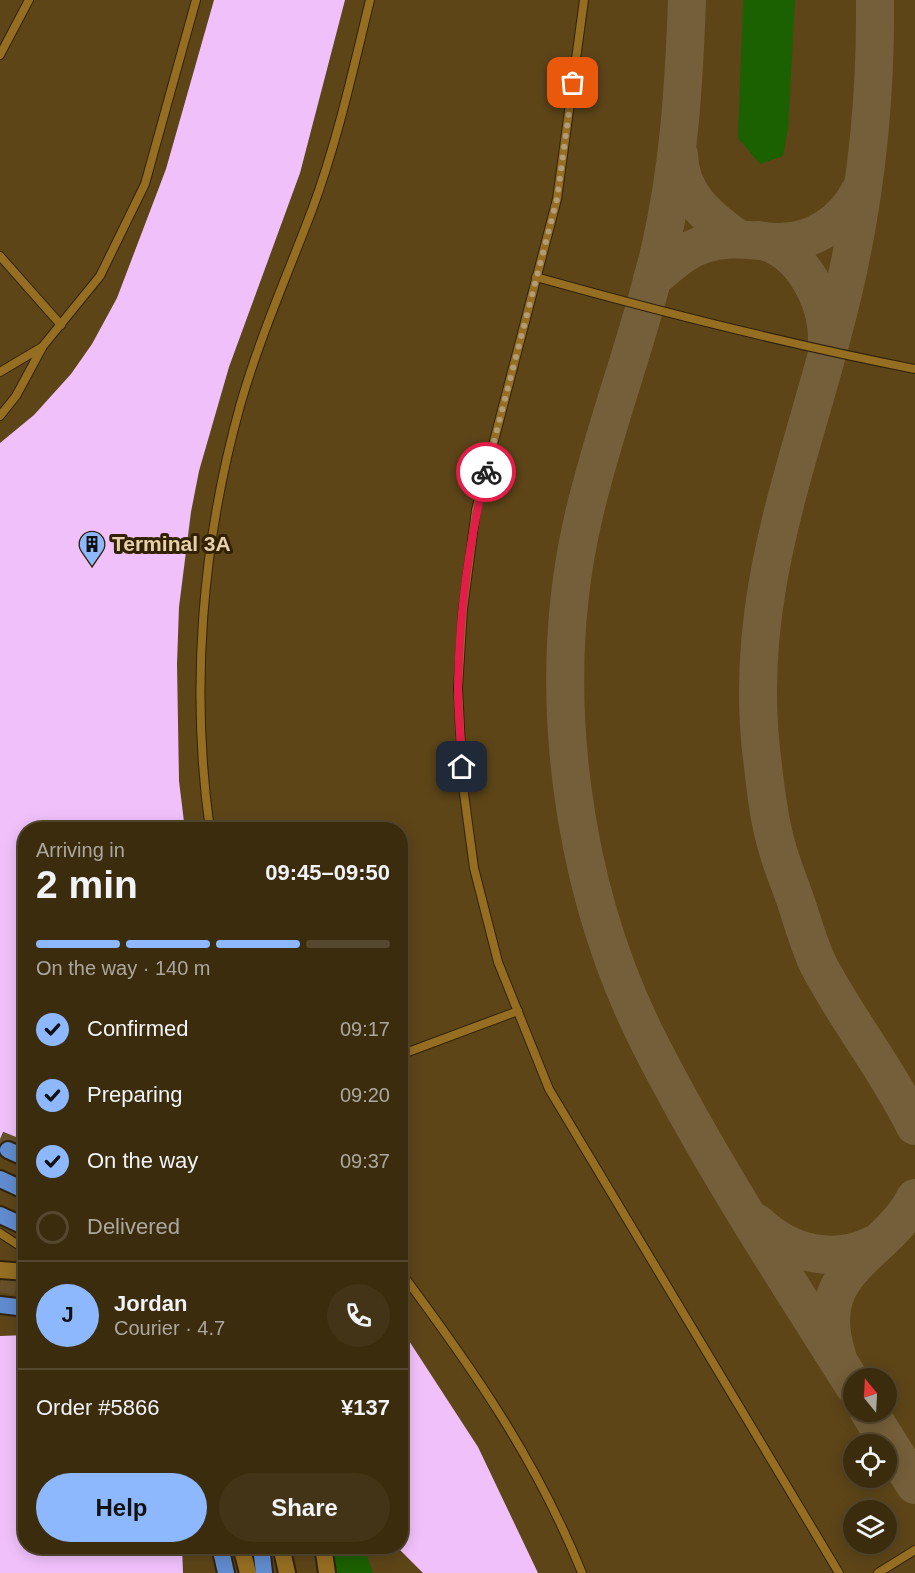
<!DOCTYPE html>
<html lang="en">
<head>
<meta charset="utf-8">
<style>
	body { margin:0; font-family:Arial,sans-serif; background:#433417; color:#f1f3f6; height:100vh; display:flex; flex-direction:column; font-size:22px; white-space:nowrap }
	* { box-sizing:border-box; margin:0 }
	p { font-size:20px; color:#aca79e }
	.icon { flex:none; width:33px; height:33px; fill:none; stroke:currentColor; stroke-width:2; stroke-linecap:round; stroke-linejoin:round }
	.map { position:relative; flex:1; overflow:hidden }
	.sheet { position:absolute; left:18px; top:822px; width:390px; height:732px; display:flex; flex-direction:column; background:#3c2c0e; border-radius:24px; box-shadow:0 3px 15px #0003,0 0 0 2px #55482e }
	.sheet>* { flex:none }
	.needle { width:39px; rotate:342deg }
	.controls { position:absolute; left:843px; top:1368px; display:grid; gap:12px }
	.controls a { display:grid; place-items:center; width:54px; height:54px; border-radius:50%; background:#3c2c0e; box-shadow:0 3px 15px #0003,0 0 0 2px #55482e; font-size:30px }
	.pin { position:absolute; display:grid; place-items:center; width:51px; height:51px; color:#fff; margin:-26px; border-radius:12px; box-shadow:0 3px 9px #0006 }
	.courier { position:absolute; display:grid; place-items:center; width:60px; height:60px; margin:-30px; border:4px solid #e11d48; border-radius:50%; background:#fff; color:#222; box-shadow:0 2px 8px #0007 }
	.summary em { font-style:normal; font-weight:700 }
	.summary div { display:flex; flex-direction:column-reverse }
	.summary { display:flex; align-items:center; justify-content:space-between; height:102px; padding:0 18px }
	h1 { font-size:39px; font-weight:700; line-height:45px }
	.bar { display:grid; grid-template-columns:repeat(4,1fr); gap:9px 6px; align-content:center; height:72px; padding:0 18px }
	.bar i { height:8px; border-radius:4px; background:#55482e }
	.bar .selected { background:#8eb8fd }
	.bar p { grid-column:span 4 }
	.line { display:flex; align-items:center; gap:15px; padding:0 18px; border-top:2px solid #55482e }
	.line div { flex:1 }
	.round { display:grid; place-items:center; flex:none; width:63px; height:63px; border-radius:32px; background:#433417 }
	ol { padding:0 18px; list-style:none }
	li { display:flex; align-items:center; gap:18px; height:66px }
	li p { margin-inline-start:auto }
	li .icon { padding:6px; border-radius:50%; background:#8eb8fd; color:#111; stroke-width:4 }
	li:last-child { color:#aca79e }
	li i { width:33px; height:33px; border:3px solid #55482e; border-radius:50% }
	.button { display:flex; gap:12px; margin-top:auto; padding:12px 18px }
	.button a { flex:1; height:69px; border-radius:36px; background:#8eb8fd; color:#111; font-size:24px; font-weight:700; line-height:69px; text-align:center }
	.button a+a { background:#433417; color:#f1f3f6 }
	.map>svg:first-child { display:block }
	.built { fill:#5d4518; fill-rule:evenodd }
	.green { fill:#1b6001 }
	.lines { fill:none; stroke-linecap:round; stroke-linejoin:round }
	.taxiway { stroke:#755f3a; stroke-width:38 }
	.building { fill:#f0c0fb }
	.secondary-tunnel { stroke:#66502a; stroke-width:16; stroke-dasharray:16 8; stroke-linecap:butt }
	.service-casing { stroke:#30230c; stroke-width:10 }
	.secondary-casing { stroke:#30230c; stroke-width:20 }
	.trunk-casing { stroke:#30230c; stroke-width:20 }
	.service { stroke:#956e21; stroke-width:8 }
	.secondary { stroke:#956e21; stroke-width:16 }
	.trunk { stroke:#608bce; stroke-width:16 }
	.done { stroke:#b29c78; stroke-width:6; stroke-dasharray:0 10.8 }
	.route { stroke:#e11d48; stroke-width:8 }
	.labels { text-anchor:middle; stroke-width:6; stroke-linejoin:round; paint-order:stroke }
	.poi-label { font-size:21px; font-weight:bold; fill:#e6d0ae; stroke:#322203; text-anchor:start }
</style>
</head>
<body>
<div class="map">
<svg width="915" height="1573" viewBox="0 0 915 1573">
	<rect width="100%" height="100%" fill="#503a13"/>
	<!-- built -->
	<path class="built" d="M0 0H915V1573H0ZM26 830H400V1546H26ZM854 1378H886V1412H854ZM854 1444H886V1478H854ZM854 1510H886V1544H854Z"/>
	<!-- green -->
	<g class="green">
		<path d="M743 0H795L788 129 783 156 760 164 738 138Z"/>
		<path d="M332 1547H364L373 1573H336Z"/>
	</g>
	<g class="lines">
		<!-- taxiway -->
		<g class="taxiway">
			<path d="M687 0C684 84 679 167 660 249 639 340 604 427 583 519 544 689 571 889 650 1044 710 1162 783 1274 854 1386"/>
			<path d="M875 0C876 99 866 196 843 293 805 454 739 594 763 766 766 792 769 821 777 847 782 866 790 884 796 902 803 923 809 945 818 964 847 1020 887 1069 915 1126"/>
			<path d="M679 155C680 194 707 217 737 238"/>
			<path d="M759 240C802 249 828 301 827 342"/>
			<path d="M652 279C669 266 683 250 705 244 730 236 751 241 777 242 814 243 845 221 861 189"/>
			<path d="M757 1223C789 1254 834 1265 875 1244"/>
			<path d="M837 1355C809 1268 886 1256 915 1198"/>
			<path d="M869 1412 915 1485"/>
		</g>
	</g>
	<!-- building -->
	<g class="building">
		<path d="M214 0H345L300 173 229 367 199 471 191 512 179 607 177 664 179 781 185 830H26V1146L7 1140 0 1144V443L34 415 71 374 92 344 117 298 166 169Z"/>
		<path d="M400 1327 478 1447 538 1573H423L400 1550Z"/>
		<path d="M26 1335V1546H182L183 1573H0V1336Z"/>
	</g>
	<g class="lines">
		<!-- secondary-tunnel -->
		<g class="secondary-tunnel">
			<path d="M0 1139 26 1150"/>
			<path d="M0 1284 26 1289"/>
		</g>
		<!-- service casing -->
		<g class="service-casing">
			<g id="service">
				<path d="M584 0 557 199 476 510 463 609 458 688 463 786 474 868 498 962 549 1089 839 1573"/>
				<path d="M0 55 29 0"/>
				<path d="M0 256 61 325"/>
				<path d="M536 277C661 312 787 344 915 369"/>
				<path d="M0 372 42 347"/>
				<path d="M0 416 16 396 43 346 100 276 145 184 196 0"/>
				<path d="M210 830C190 689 202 543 240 406 259 339 287 276 312 210 337 143 353 70 370 0"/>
				<path d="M400 1055 518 1011"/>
				<path d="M0 1233 26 1250"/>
				<path d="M400 1271C473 1369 536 1459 582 1573"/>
				<path d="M878 1573 915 1550"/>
			</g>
		</g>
		<!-- secondary casing -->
		<g class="secondary-casing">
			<g id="secondary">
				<path d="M0 1270 26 1272"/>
				<path d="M241 1546 248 1573"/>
				<path d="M281 1546 287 1573"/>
				<path d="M323 1546 327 1573"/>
			</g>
		</g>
		<!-- trunk casing -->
		<g class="trunk-casing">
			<g id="trunk">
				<path d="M8 1150 26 1158"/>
				<path d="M0 1179 26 1191"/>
				<path d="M0 1215 26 1227"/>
				<path d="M0 1305 26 1308"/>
				<path d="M220 1546 226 1573"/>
				<path d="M261 1546 264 1573"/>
			</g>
		</g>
		<!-- service -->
		<use href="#service" class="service"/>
		<!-- secondary -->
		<use href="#secondary" class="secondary"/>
		<!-- trunk -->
		<use href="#trunk" class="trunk"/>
	</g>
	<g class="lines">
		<!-- done -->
		<path class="done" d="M486 472 557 199 573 83"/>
		<!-- route -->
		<path class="route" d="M462 767C461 741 458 714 458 688 459 616 469 541 486 472"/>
	</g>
	<!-- icons -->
	<defs>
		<g id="building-pin" transform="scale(1.35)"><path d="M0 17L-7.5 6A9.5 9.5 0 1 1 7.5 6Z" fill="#8eb8fd" stroke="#322203"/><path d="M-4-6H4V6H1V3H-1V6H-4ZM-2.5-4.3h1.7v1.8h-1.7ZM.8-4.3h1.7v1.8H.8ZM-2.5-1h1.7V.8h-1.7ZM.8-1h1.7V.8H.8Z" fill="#111"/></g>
	</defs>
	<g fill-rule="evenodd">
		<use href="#building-pin" x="92" y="544"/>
	</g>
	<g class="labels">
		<!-- poi labels -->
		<g class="poi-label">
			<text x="112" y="551">Terminal 3A</text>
		</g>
	</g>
</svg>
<div class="controls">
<a><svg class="needle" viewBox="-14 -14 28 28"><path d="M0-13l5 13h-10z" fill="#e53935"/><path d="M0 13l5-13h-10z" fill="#aca79e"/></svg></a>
<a><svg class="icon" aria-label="locate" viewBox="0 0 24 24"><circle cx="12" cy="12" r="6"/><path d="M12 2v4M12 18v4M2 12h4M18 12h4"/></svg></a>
<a><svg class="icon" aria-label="layers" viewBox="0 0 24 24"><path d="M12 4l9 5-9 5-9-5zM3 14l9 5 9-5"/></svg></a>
</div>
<div class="pin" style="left:573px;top:83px;background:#ea580c"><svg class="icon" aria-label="bag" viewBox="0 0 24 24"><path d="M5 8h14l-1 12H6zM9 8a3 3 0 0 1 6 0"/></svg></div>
<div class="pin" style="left:462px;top:767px;background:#1f2937"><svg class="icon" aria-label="home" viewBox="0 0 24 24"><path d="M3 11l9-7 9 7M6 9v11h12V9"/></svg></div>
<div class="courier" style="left:486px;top:472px"><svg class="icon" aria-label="bike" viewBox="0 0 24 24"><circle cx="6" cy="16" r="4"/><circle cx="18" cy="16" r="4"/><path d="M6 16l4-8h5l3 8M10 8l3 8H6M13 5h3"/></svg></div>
<section class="sheet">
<div class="summary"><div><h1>2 min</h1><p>Arriving in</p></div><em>09:45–09:50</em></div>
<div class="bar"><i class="selected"></i><i class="selected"></i><i class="selected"></i><i></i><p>On the way · 140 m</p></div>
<ol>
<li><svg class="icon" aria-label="check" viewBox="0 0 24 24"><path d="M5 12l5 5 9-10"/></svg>Confirmed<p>09:17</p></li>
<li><svg class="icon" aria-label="check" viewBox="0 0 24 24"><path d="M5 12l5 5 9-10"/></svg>Preparing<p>09:20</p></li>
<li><svg class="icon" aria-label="check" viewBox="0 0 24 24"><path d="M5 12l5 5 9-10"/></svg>On the way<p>09:37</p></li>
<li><i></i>Delivered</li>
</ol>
<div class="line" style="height:108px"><b class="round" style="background:#8eb8fd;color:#111">J</b><div><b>Jordan</b><p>Courier · 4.7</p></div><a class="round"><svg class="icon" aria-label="phone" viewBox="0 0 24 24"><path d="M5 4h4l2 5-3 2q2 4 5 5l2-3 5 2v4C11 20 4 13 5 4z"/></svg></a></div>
<div class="line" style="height:78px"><div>Order #5866</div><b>¥137</b></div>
<div class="button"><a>Help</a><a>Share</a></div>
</section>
</div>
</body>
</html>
